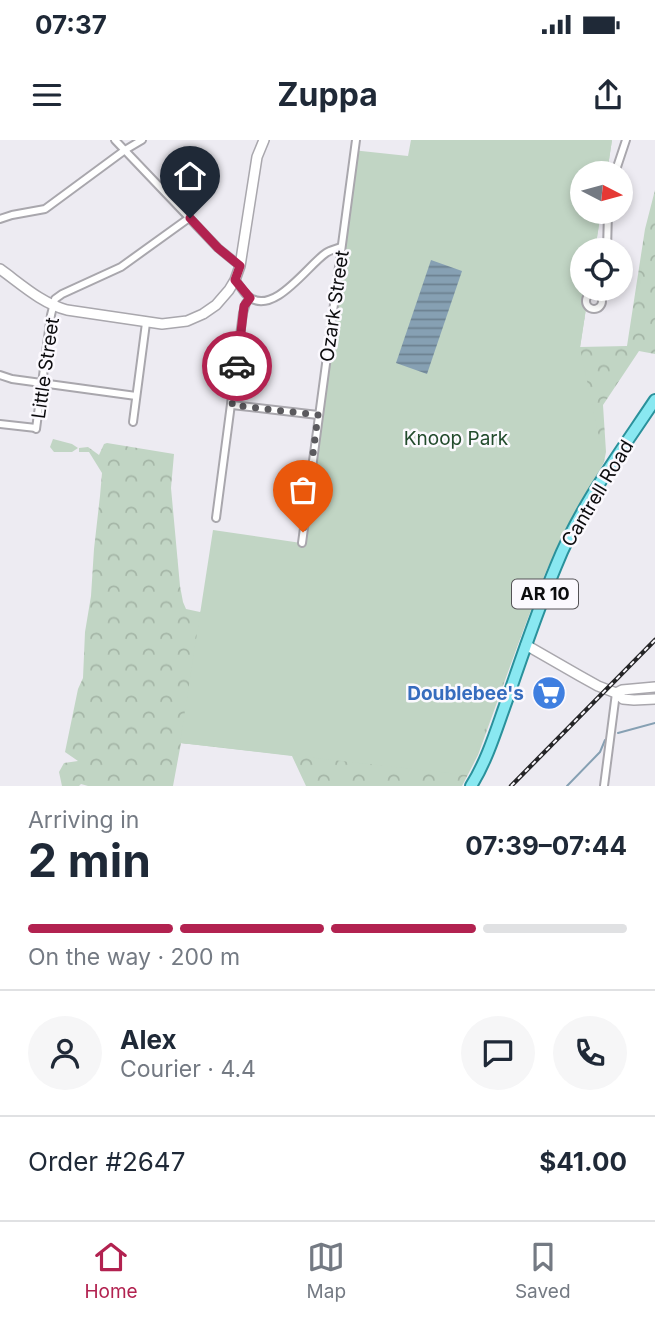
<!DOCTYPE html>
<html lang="en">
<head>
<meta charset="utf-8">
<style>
	body { margin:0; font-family:Inter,sans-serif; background:#f6f6f7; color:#1f2937; height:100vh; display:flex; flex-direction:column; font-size:26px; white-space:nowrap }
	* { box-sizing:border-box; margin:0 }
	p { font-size:23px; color:#747a83 }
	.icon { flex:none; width:38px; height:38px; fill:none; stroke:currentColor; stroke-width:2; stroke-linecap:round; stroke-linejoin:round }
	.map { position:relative; height:646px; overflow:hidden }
	.details { display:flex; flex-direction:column; background:#fff; flex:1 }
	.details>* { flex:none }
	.needle { width:46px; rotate:96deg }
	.controls { position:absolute; left:570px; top:21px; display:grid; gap:14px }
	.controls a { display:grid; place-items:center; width:63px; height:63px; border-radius:50%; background:#fff; box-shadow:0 4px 10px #0003; font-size:35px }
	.pin { position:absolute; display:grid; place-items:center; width:60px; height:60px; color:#fff; margin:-72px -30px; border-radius:50% 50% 50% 0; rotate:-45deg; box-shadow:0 0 7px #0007 }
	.pin .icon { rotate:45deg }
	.courier { position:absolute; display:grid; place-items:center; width:70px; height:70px; margin:-35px; border:5px solid #b22250; border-radius:50%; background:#fff; color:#222; box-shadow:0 2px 9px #0007 }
	.overview em { font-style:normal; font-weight:700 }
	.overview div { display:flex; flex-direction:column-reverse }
	.overview { display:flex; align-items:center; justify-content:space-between; height:119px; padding:0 28px }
	h1 { font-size:46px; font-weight:700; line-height:52px }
	.bar { display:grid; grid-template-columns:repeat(4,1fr); gap:10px 7px; align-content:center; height:84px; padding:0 28px }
	.bar i { height:9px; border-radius:5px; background:#e0e1e3 }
	.bar .selected { background:#b22250 }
	.bar p { grid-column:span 4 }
	.line { display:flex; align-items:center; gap:18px; padding:0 28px; border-top:2px solid #e0e1e3 }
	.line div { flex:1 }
	.round { display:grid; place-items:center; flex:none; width:74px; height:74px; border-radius:37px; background:#f6f6f7 }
	.status { display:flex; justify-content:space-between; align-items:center; height:49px; padding:0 35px; background:#fff; direction:ltr }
	.status svg { height:19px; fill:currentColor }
	header { display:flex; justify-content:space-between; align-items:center; height:91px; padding:0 28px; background:#fff; font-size:32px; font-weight:700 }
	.menu { display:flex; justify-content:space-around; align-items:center; height:98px; border-top:2px solid #e0e1e3; background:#fff; font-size:19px; color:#747a83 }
	.menu a { display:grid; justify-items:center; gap:4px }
	.menu .selected { color:#b22250 }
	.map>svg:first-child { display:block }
	.forest { fill:url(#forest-crowns) }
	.park { fill:#c1d5c4 }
	.water { fill:url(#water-rules) }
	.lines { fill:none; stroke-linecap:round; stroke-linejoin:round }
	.stream { stroke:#86a0b3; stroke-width:2 }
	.street-casing { stroke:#a9a7ad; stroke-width:10 }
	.secondary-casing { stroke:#a9a7ad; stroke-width:12 }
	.primary-casing { stroke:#2a919b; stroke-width:14 }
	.street { stroke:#fff; stroke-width:6 }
	.secondary { stroke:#fff; stroke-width:9 }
	.primary { stroke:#89e8f1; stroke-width:10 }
	.rail-casing { stroke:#252527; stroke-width:4.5 }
	.rail { stroke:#fbf9fe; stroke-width:2; stroke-dasharray:5; stroke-linecap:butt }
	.done { stroke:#5b5a5e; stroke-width:7; stroke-dasharray:0 12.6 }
	.route { stroke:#b22250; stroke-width:9 }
	.labels { text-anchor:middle; stroke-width:5; stroke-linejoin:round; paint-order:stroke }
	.shield { fill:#fbf9fe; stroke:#545356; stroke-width:2 }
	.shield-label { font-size:18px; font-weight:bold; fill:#0c0c0e }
	.street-label { font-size:19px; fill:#0c0c0e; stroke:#fbf9fe }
	.park-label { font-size:19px; fill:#224b2c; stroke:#fbf9fe }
	.shop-label { font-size:19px; font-weight:bold; fill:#366cbe; stroke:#fbf9fe; text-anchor:end }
</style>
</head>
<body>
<div class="status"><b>07:37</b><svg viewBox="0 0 49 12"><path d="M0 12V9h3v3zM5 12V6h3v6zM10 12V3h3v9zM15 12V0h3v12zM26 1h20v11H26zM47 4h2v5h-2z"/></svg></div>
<header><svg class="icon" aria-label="menu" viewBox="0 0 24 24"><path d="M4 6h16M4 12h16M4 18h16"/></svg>Zuppa<svg class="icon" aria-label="share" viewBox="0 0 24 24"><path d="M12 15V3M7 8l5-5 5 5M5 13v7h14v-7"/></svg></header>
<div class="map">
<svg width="655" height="646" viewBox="0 0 655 646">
	<defs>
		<pattern id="forest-crowns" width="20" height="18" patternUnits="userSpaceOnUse" patternTransform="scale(1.75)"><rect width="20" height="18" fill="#c1d5c4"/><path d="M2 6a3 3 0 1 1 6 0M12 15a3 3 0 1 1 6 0" fill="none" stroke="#a5b6a7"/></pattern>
		<pattern id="water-rules" width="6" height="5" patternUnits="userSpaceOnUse" patternTransform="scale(1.75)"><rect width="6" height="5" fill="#86a0b3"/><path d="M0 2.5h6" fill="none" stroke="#6c8190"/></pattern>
	</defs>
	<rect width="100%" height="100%" fill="#edebf2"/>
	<!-- forest -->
	<path class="forest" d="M612 0 607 33H583V72H601L595 110H583V149H589L580 207 627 206 645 89 655 50V214L639 211 603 265 606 312 604 322 542 438 478 615 462 646H306L292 616 181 603 173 646H88L81 644 79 646H62L59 632 64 623 78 621 65 612 78 549 83 538 85 492 91 456 94 409 100 356 102 333 89 312H79V308L88 307 99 315 104 304 107 303 174 314 171 348 180 446 183 462 186 469 200 472 299 404 514 107Z"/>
	<!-- park -->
	<g class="park">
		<path d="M411 0H612L607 33H583V72H601L595 110H583V149H589L580 208 604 321 550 421 467 635 180 603 213 390 301 403 352 10 408 16Z"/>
		<path d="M53 299 72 304 78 308 72 312H54L50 307Z"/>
	</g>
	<!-- water -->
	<path class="water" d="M431 120 462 131 427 234 396 223Z"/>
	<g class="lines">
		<!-- stream -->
		<g class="stream">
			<path d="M618 593 655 583"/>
			<path d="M567 646 600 612 605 600"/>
		</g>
		<!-- street casing -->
		<g class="street-casing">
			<g id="street">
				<path d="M115 0 218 108 240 126"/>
				<path d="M615 33 626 0"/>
				<path d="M0 79 12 75 45 69 125 10 142 0"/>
				<path d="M607 110 608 72"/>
				<path d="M235 140C240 145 243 153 249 157 274 176 308 125 326 113 330 110 336 109 341 107"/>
				<circle cx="594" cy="161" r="8"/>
				<path d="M0 235 12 239 136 256"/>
				<path d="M232 265 318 275"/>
				<path d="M133 282 146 183"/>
				<path d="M0 284 36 288"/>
				<path d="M36 289 51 175 55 159 62 154 121 127 189 78"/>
				<path d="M216 378 243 173 246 163 250 158"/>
				<path d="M302 403 356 0"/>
				<path d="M604 646 616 553"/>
			</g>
		</g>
		<!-- secondary casing -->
		<g class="secondary-casing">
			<g id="secondary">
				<path d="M0 129C21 144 41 163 67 170L162 184 187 181 203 174 216 165 229 150 235 140 240 126 257 17 264 0"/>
				<path d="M526 505 580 536 598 546 616 553 623 559 634 560 655 559"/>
				<path d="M616 553 622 550 655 547"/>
			</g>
		</g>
		<!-- primary casing -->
		<g class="primary-casing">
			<path id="primary" d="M471 646C488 619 497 587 508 557 523 513 538 469 556 426 580 366 619 314 655 260"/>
		</g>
		<!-- street -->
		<use href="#street" class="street"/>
		<!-- secondary -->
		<use href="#secondary" class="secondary"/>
		<!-- primary -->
		<use href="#primary" class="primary"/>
		<!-- rail casing -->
		<g class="rail-casing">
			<path id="rail" d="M511 646 655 500"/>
		</g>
		<!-- rail -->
		<use href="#rail" class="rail"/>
	</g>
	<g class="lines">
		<!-- done -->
		<path class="done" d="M237 226 232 265 318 275 303 392"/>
		<!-- route -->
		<path class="route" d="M190 78 218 108 240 126 235 140 250 158 244 166 237 226"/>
	</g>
	<!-- icons -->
	<defs>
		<g id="supermarket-disc" transform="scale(1.75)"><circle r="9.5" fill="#3f7fe0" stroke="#fbf9fe"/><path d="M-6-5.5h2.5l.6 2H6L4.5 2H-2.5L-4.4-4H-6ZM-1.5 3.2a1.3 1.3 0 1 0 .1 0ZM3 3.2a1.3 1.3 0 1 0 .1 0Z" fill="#fff"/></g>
	</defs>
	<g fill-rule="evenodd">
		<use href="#supermarket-disc" x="549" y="553"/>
	</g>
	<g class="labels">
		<!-- shield labels -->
		<rect class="shield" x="512" y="439.5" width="66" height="29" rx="5"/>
		<g class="shield-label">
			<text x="545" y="460">AR 10</text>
		</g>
		<!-- street labels -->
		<g class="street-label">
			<text transform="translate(334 166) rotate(-82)" y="7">Ozark Street</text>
			<text transform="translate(45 228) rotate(-82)" y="7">Little Street</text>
			<text transform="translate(597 353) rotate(-59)" y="7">Cantrell Road</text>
		</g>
		<!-- park labels -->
		<g class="park-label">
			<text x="456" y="305">Knoop Park</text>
		</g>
		<!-- shop labels -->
		<g class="shop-label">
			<text x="524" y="560">Doublebee's</text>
		</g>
	</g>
</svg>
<div class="controls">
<a><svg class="needle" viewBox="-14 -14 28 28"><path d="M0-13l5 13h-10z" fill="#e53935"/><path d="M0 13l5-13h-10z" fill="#747a83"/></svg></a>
<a><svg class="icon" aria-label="locate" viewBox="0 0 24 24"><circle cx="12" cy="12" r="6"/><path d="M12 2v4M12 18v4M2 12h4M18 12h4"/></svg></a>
</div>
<div class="pin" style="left:303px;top:392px;background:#ea580c"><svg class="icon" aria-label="bag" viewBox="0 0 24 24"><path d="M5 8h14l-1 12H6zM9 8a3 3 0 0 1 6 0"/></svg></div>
<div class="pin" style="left:190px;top:78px;background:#1f2937"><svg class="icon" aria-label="home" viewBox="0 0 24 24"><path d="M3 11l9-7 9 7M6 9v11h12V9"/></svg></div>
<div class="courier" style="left:237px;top:226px"><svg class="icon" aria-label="car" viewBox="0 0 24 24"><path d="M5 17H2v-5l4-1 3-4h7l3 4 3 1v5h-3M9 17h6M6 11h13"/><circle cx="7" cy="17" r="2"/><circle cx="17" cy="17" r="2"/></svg></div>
</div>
<section class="details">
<div class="overview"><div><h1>2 min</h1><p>Arriving in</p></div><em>07:39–07:44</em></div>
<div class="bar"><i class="selected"></i><i class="selected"></i><i class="selected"></i><i></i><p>On the way · 200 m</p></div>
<div class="line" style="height:126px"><a class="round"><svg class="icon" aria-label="person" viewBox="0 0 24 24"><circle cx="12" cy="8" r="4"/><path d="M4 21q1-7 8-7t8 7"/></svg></a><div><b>Alex</b><p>Courier · 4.4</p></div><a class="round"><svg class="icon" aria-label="chat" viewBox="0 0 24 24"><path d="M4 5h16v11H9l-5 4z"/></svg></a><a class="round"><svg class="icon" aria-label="phone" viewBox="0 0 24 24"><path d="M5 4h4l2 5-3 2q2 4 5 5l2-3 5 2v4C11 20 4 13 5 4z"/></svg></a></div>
<div class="line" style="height:91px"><div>Order #2647</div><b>$41.00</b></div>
</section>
<nav class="menu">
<a class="selected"><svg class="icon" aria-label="home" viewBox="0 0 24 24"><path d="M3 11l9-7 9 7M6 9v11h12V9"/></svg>Home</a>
<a><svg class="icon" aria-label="map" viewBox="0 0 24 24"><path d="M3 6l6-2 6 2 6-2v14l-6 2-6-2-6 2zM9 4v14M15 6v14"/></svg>Map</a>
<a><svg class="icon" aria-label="saved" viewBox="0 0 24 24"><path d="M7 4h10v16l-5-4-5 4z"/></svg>Saved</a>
</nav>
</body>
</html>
